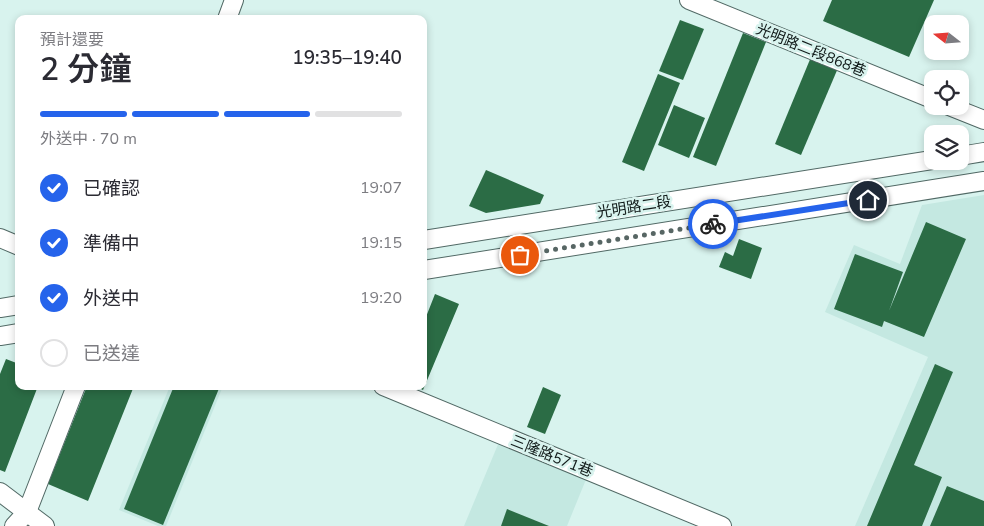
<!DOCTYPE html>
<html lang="zh-TW">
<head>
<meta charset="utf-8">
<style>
	body { margin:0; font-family:"Nunito Sans","Noto Sans TC",sans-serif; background:#f7f7f7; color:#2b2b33; height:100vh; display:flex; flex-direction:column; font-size:19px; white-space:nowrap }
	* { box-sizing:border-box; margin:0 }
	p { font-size:16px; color:#7c7c81 }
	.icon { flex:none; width:28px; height:28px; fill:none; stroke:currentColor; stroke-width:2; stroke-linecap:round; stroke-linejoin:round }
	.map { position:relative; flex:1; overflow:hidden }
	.details { position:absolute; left:15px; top:15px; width:412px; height:375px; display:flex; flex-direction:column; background:#fff; border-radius:10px; box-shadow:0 2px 8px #0003 }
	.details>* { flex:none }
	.needle { width:32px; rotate:287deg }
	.controls { position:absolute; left:924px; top:15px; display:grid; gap:10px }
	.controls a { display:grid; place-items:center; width:45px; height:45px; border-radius:10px; background:#fff; box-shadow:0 2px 8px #0003; font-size:25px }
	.pin { position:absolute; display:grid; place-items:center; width:42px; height:42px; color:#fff; margin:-21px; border:2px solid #fff; border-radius:50%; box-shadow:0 1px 5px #0007 }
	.courier { position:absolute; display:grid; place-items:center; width:50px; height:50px; margin:-25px; border:4px solid #2563eb; border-radius:50%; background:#fff; color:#222; box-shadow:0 1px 6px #0007 }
	.headline em { font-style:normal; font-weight:600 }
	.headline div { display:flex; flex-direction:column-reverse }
	.headline { display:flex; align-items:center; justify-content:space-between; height:85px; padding:0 25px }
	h1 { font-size:32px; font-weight:600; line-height:38px }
	.bar { display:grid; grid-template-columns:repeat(4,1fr); gap:8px 5px; align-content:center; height:60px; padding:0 25px }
	.bar i { height:6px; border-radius:4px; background:#e1e1e2 }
	.bar .on { background:#2563eb }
	.bar p { grid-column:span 4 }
	ol { padding:0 25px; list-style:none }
	li { display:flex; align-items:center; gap:15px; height:55px }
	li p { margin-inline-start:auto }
	li .icon { padding:5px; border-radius:50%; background:#2563eb; color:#fff; stroke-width:4 }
	li:last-child { color:#7c7c81 }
	li i { width:28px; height:28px; border:2px solid #e1e1e2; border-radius:50% }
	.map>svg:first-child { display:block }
	.built { fill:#c4e8e1 }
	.building { fill:#2b6c45 }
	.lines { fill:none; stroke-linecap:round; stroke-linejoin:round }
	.minor-casing { stroke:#516965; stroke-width:20 }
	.minor { stroke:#fff; stroke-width:18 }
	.done { stroke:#576664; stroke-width:5; stroke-dasharray:0 9 }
	.route { stroke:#2563eb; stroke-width:6 }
	.labels { text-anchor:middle; stroke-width:5; stroke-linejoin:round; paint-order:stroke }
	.street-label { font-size:15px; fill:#111a19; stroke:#d8f3ee }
</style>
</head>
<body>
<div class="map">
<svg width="984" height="526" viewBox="0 0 984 526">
	<rect width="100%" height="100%" fill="#d8f3ee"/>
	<!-- built -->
	<g class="built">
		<path d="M984 195V526H855L928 357 825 312 854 245 900 264 922 205Z"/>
		<path d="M170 386H223L166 526H158L119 510Z"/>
		<path d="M499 442 587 477 567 526H464Z"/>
	</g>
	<!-- building -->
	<g class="building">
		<path d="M832 0H934L909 57 823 21Z"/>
		<path d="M680 20 704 29 683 80 659 71Z"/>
		<path d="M743 33 766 42 716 166 693 157Z"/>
		<path d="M811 57 838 68 801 155 775 144Z"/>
		<path d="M658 74 680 83 644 171 622 162Z"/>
		<path d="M674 105 705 118 689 158 658 145Z"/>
		<path d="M486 170 544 195 540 204 486 213 469 206Z"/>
		<path d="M926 222 966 239 924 337 884 321 882 327 834 309 855 254 903 272 889 311Z"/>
		<path d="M739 239 762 248 751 279 719 267 725 252 733 256Z"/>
		<path d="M435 294 459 304 423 390 415 386H424V322Z"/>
		<path d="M6 359 19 364V386H38L5 472 0 470V374Z"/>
		<path d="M935 364 953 372 914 465 942 477 922 526H867Z"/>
		<path d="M87 386H134L88 501 48 484Z"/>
		<path d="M174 386H220L163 525 124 509Z"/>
		<path d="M543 387 561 395 545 434 527 427Z"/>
		<path d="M947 486 984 501V526H930Z"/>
		<path d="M507 509 549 526H501Z"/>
	</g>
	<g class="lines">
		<!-- minor casing -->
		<g class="minor-casing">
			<g id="minor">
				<path d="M689 0 932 99"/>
				<path d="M227 19 234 0"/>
				<path d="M949 106 984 120"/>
				<path d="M960 156 984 152"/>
				<path d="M0 238 19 246"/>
				<path d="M424 240 932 160"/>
				<path d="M424 270 984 181"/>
				<path d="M0 308 19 305"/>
				<path d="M0 336 19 333"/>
				<path d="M383 386 722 526"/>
				<path d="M0 492 45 526"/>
				<path d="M14 526 27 512 76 386"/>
			</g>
		</g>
		<!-- minor -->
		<use href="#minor" class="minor"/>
	</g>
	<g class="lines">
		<!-- done -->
		<path class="done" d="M520 255 713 224"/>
		<!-- route -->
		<path class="route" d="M713 224 868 200"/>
	</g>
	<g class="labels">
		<!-- street labels -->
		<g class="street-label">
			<text transform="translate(811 50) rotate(22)" y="5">光明路二段868巷</text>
			<text transform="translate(634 207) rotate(-9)" y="5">光明路二段</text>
			<text transform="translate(552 456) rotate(22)" y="5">三隆路571巷</text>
		</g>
	</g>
</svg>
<div class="controls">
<a><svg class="needle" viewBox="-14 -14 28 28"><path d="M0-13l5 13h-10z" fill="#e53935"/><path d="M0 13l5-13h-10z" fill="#7c7c81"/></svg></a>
<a><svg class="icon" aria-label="locate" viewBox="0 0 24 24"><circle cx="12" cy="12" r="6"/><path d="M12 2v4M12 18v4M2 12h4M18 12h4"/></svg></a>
<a><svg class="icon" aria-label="layers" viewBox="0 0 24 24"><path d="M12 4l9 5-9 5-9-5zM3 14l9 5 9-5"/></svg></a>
</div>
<div class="pin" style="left:520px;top:255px;background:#ea580c"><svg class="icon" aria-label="bag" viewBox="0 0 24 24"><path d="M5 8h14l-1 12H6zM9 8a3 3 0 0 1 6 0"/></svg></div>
<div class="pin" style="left:868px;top:200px;background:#1f2937"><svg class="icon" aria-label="home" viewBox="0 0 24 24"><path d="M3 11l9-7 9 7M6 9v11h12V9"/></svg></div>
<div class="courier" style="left:713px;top:224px"><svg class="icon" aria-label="bike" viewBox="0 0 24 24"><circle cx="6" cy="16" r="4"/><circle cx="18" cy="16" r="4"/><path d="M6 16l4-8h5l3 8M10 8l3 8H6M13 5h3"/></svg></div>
<section class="details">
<div class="headline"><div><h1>2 分鐘</h1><p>預計還要</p></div><em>19:35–19:40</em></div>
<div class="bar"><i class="on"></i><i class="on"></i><i class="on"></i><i></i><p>外送中 · 70 m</p></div>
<ol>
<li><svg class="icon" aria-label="check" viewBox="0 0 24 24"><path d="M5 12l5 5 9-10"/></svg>已確認<p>19:07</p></li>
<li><svg class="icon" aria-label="check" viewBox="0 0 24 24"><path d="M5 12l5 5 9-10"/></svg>準備中<p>19:15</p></li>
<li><svg class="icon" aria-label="check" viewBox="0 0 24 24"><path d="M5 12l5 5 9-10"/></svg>外送中<p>19:20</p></li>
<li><i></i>已送達</li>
</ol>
</section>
</div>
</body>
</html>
